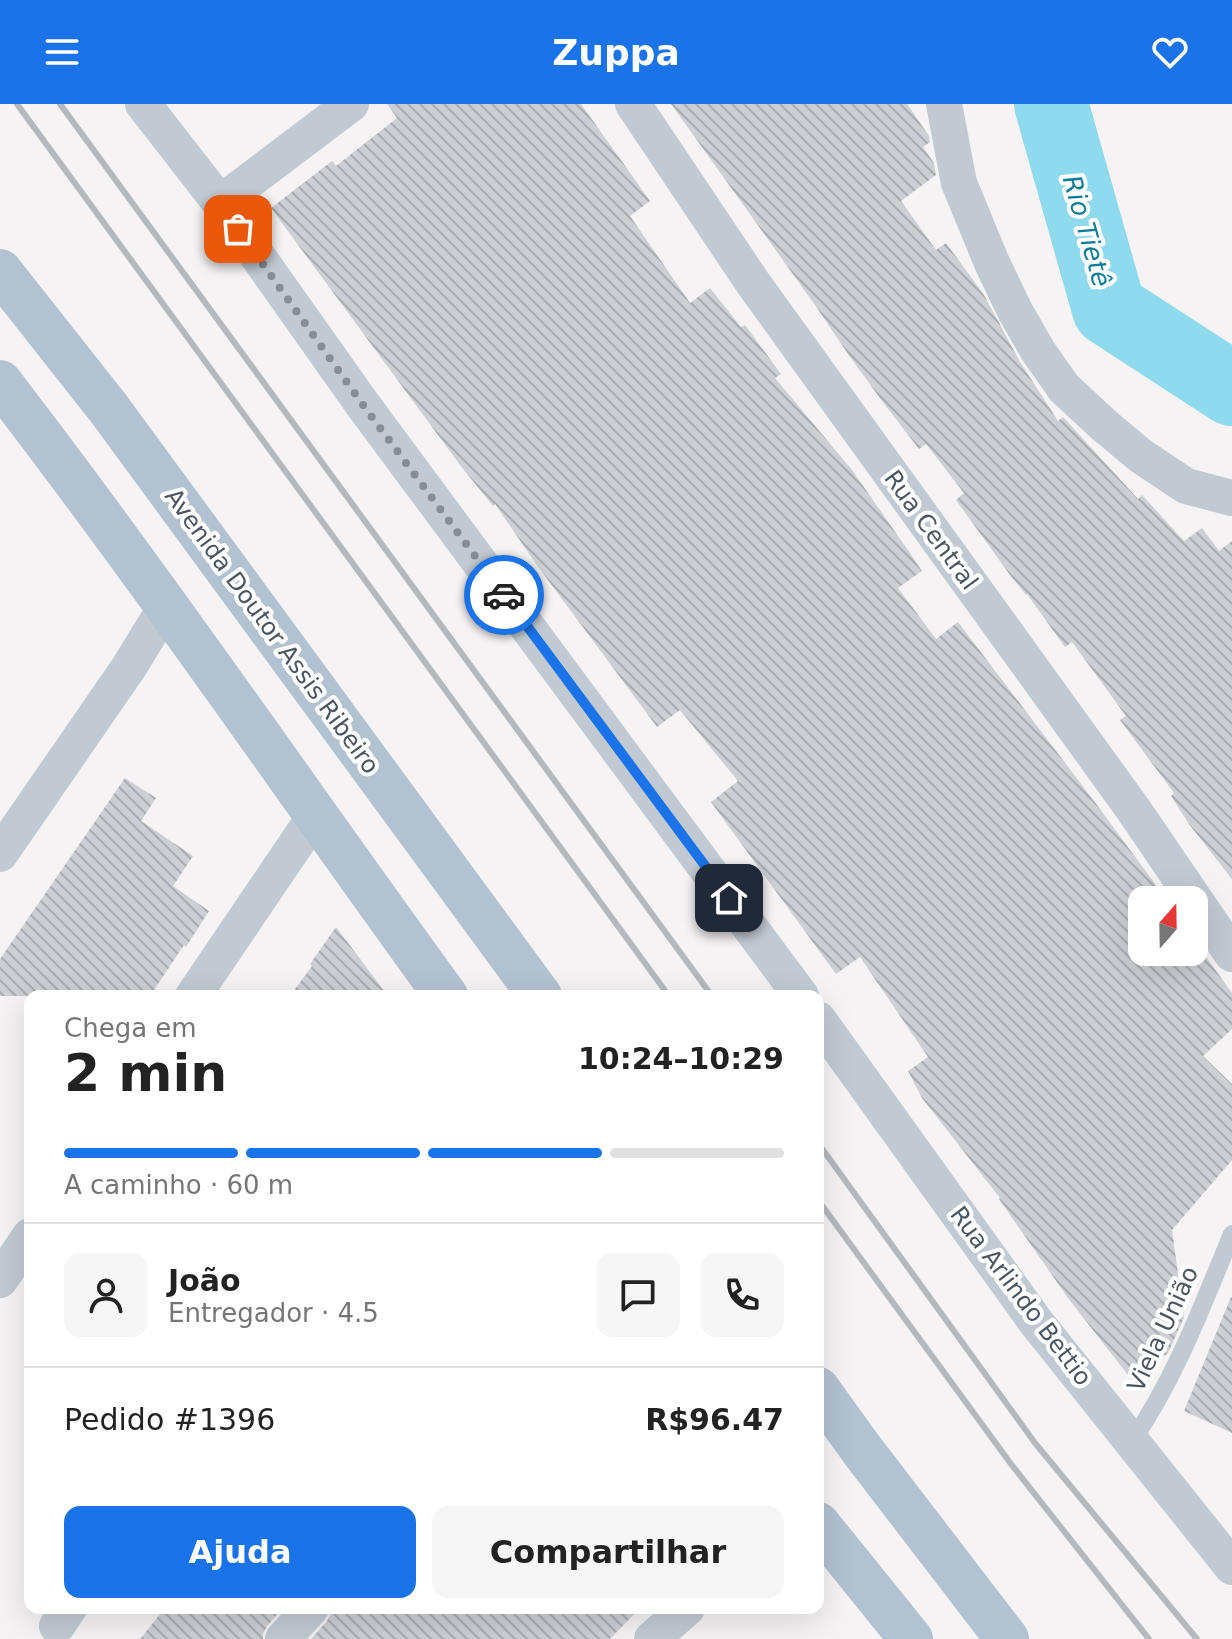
<!DOCTYPE html>
<html lang="pt">
<head>
<meta charset="utf-8">
<style>
	body { margin:0; font-family:"DejaVu Sans",sans-serif; background:#f6f6f6; color:#222; height:100vh; display:flex; flex-direction:column; font-size:30px; white-space:nowrap }
	* { box-sizing:border-box; margin:0 }
	p { font-size:26px; color:#767676 }
	.icon { flex:none; width:44px; height:44px; fill:none; stroke:currentColor; stroke-width:2; stroke-linecap:round; stroke-linejoin:round }
	.map { position:relative; flex:1; overflow:hidden }
	.drawer { position:absolute; left:24px; top:886px; width:800px; height:624px; display:flex; flex-direction:column; background:#fff; border-radius:16px; box-shadow:0 8px 32px #0002 }
	.drawer>* { flex:none }
	.needle { width:52px; rotate:20deg }
	.controls { position:absolute; left:1128px; top:782px; display:grid; gap:16px }
	.controls a { display:grid; place-items:center; width:80px; height:80px; border-radius:16px; background:#fff; box-shadow:0 8px 32px #0002; font-size:40px }
	.pin { position:absolute; display:grid; place-items:center; width:68px; height:68px; color:#fff; margin:-34px; border-radius:16px; box-shadow:0 4px 12px #0006 }
	.courier { position:absolute; display:grid; place-items:center; width:80px; height:80px; margin:-40px; border:6px solid #1a73e8; border-radius:50%; background:#fff; color:#222; box-shadow:0 2px 10px #0007 }
	.head em { font-style:normal; font-weight:700 }
	.head div { display:flex; flex-direction:column-reverse }
	.head { display:flex; align-items:center; justify-content:space-between; height:136px; padding:0 40px }
	h1 { font-size:52px; font-weight:700; line-height:60px }
	.bar { display:grid; grid-template-columns:repeat(4,1fr); gap:12px 8px; align-content:center; height:96px; padding:0 40px }
	.bar i { height:10px; border-radius:6px; background:#e0e0e0 }
	.bar .selected { background:#1a73e8 }
	.bar p { grid-column:span 4 }
	.line { display:flex; align-items:center; gap:20px; padding:0 40px; border-top:2px solid #e0e0e0 }
	.line div { flex:1 }
	.round { display:grid; place-items:center; flex:none; width:84px; height:84px; border-radius:16px; background:#f6f6f6 }
	.button { display:flex; gap:16px; margin-top:auto; padding:16px 40px }
	.button a { flex:1; height:92px; border-radius:16px; background:#1a73e8; color:#fff; font-size:32px; font-weight:700; line-height:92px; text-align:center }
	.button a+a { background:#f6f6f6; color:#222 }
	header { display:flex; justify-content:space-between; align-items:center; height:104px; padding:0 40px; background:#1a73e8; color:#fff; font-size:36px; font-weight:700 }
	.map>svg:first-child { display:block }
	.lines { fill:none; stroke-linecap:round; stroke-linejoin:round }
	.river { stroke:#90daee; stroke-width:74 }
	.building { fill:url(#building-back-hatch) }
	.service { stroke:#c1cad2; stroke-width:18 }
	.minor { stroke:#c1cad2; stroke-width:36 }
	.primary { stroke:#b3c2d1; stroke-width:44 }
	.rail { stroke:#b5b8bd; stroke-width:6 }
	.done { stroke:#868d94; stroke-width:8; stroke-dasharray:0 14.4 }
	.route { stroke:#1a73e8; stroke-width:10 }
	.labels { text-anchor:middle; stroke-width:8; stroke-linejoin:round; paint-order:stroke }
	.street-label { font-size:24px; fill:#4a5661; stroke:#fff }
	.water-label { font-size:26px; font-style:italic; fill:#0c7c9b; stroke:#fff }
</style>
</head>
<body>
<header><svg class="icon" aria-label="menu" viewBox="0 0 24 24"><path d="M4 6h16M4 12h16M4 18h16"/></svg>Zuppa<svg class="icon" aria-label="heart" viewBox="0 0 24 24"><path d="M12 20l-8-8c-3-5 5-10 8-4 3-6 11-1 8 4z"/></svg></header>
<div class="map">
<svg width="1232" height="1535" viewBox="0 0 1232 1535">
	<defs>
		<pattern id="building-back-hatch" width="6" height="6" patternUnits="userSpaceOnUse" patternTransform="scale(2)"><rect width="6" height="6" fill="#cdcfd5"/><path d="M-1 5l2 2M0 0l6 6M5-1l2 2" fill="none" stroke="#a8abb0"/></pattern>
	</defs>
	<rect width="100%" height="100%" fill="#f5f3f3"/>
	<g class="lines">
		<!-- river -->
		<path class="river" d="M1051 0 1109 205 1232 285"/>
	</g>
	<!-- building -->
	<g class="building">
		<path d="M387 0H581L650 97 630 112 690 199 710 184 741 223 745 221 781 270 775 274 852 366 912 452 922 467 898 484 936 535 958 518 1094 697 1167 796H1142V848H1194V836L1232 889V925L1203 952 1232 980V1056L1172 1126 1184 1214 1168 1249 1135 1280 1068 1194 999 1095 1000 1094 922 994 908 967 928 953 860 853 836 870 711 698 738 677 680 606 657 623 536 460 495 400 493 402 460 361 271 104 332 57 336 62 397 14Z"/>
		<path d="M671 0H907L929 32 930 38 923 43 934 59 936 71 901 97 936 146 946 139 984 191 1020 258 1058 317 1063 313 1138 395 1142 391 1184 437 1202 424 1219 447 1232 437V775L1189 720 1171 692 1174 689 1120 616 1126 612 1072 538 1065 543 1027 490 1026 491 1010 471 956 396 964 389 926 340 919 345 882 297 848 250 815 201Z"/>
		<path d="M125 674 156 694 141 717 193 752 173 782 209 807 186 843 184 841 150 892H0V855Z"/>
		<path d="M336 823 388 892H290L312 862 310 860Z"/>
		<path d="M1231 1193H1232V1329L1184 1307Z"/>
		<path d="M165 1504H283L267 1522 263 1530V1535H140Z"/>
		<path d="M331 1504H640L610 1535H311L327 1517 331 1509Z"/>
	</g>
	<g class="lines">
		<!-- service -->
		<path class="service" d="M1132 1337C1175 1275 1203 1200 1232 1130"/>
		<!-- minor -->
		<g class="minor">
			<path d="M143 0 220 99 363 301 801 892"/>
			<path d="M633 0 753 179 1133 705 1232 850"/>
			<path d="M944 0 959 79 992 159 1015 207 1038 247 1064 284 1105 322 1141 352 1186 382 1232 394"/>
			<path d="M220 99 351 0"/>
			<path d="M0 750 129 563 167 501"/>
			<path d="M193 892 315 712"/>
			<path d="M818 915 1036 1218 1232 1463"/>
			<path d="M0 1176 30 1132"/>
			<path d="M57 1522 69 1504"/>
			<path d="M283 1535 311 1504"/>
			<path d="M652 1535 687 1504"/>
		</g>
		<!-- primary -->
		<g class="primary">
			<path d="M0 167 109 305 540 892"/>
			<path d="M0 278C154 478 297 687 446 892"/>
			<path d="M818 1285 862 1346 1007 1535"/>
			<path d="M818 1420 911 1535"/>
		</g>
		<!-- rail -->
		<g class="rail">
			<path d="M17 0 669 892"/>
			<path d="M60 0 712 892"/>
			<path d="M818 1039 1035 1339 1197 1535"/>
			<path d="M818 1096 1011 1360 1149 1535"/>
		</g>
	</g>
	<g class="lines">
		<!-- done -->
		<path class="done" d="M238 125 363 301 504 491"/>
		<!-- route -->
		<path class="route" d="M504 491 729 794"/>
	</g>
	<g class="labels">
		<!-- street labels -->
		<g class="street-label">
			<text transform="translate(931 426) rotate(54)" y="8">Rua Central</text>
			<text transform="translate(272 527) rotate(54)" y="8">Avenida Doutor Assis Ribeiro</text>
			<text transform="translate(1021 1192) rotate(53)" y="8">Rua Arlindo Bettio</text>
			<text transform="translate(1163 1225) rotate(-65)" y="8">Viela União</text>
		</g>
		<!-- water labels -->
		<g class="water-label">
			<text transform="translate(1087 127) rotate(74)" y="9">Rio Tietê</text>
		</g>
	</g>
</svg>
<div class="controls">
<a><svg class="needle" viewBox="-14 -14 28 28"><path d="M0-13l5 13h-10z" fill="#e53935"/><path d="M0 13l5-13h-10z" fill="#767676"/></svg></a>
</div>
<div class="pin" style="left:238px;top:125px;background:#ea580c"><svg class="icon" aria-label="bag" viewBox="0 0 24 24"><path d="M5 8h14l-1 12H6zM9 8a3 3 0 0 1 6 0"/></svg></div>
<div class="pin" style="left:729px;top:794px;background:#1f2937"><svg class="icon" aria-label="home" viewBox="0 0 24 24"><path d="M3 11l9-7 9 7M6 9v11h12V9"/></svg></div>
<div class="courier" style="left:504px;top:491px"><svg class="icon" aria-label="car" viewBox="0 0 24 24"><path d="M5 17H2v-5l4-1 3-4h7l3 4 3 1v5h-3M9 17h6M6 11h13"/><circle cx="7" cy="17" r="2"/><circle cx="17" cy="17" r="2"/></svg></div>
<section class="drawer">
<div class="head"><div><h1>2 min</h1><p>Chega em</p></div><em>10:24–10:29</em></div>
<div class="bar"><i class="selected"></i><i class="selected"></i><i class="selected"></i><i></i><p>A caminho · 60 m</p></div>
<div class="line" style="height:144px"><a class="round"><svg class="icon" aria-label="person" viewBox="0 0 24 24"><circle cx="12" cy="8" r="4"/><path d="M4 21q1-7 8-7t8 7"/></svg></a><div><b>João</b><p>Entregador · 4.5</p></div><a class="round"><svg class="icon" aria-label="chat" viewBox="0 0 24 24"><path d="M4 5h16v11H9l-5 4z"/></svg></a><a class="round"><svg class="icon" aria-label="phone" viewBox="0 0 24 24"><path d="M5 4h4l2 5-3 2q2 4 5 5l2-3 5 2v4C11 20 4 13 5 4z"/></svg></a></div>
<div class="line" style="height:104px"><div>Pedido #1396</div><b>R$96.47</b></div>
<div class="button"><a>Ajuda</a><a>Compartilhar</a></div>
</section>
</div>
</body>
</html>
